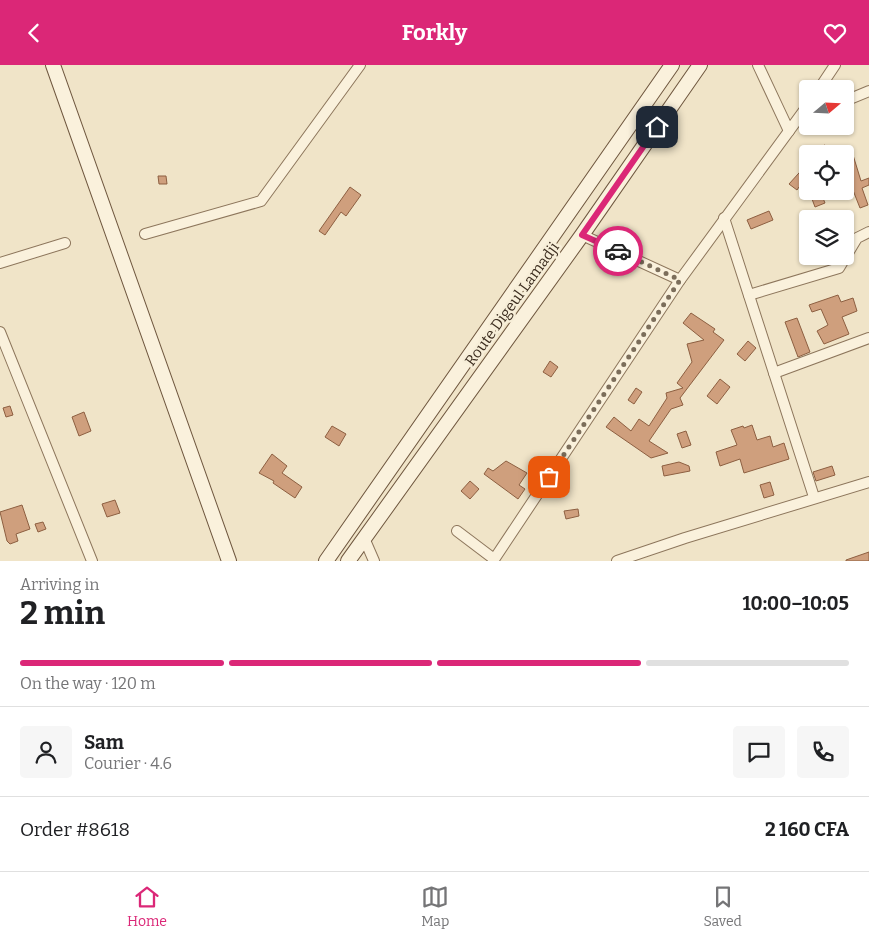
<!DOCTYPE html>
<html lang="en">
<head>
<meta charset="utf-8">
<style>
	body { margin:0; font-family:Bitter,serif; background:#f6f6f6; color:#202124; height:100vh; display:flex; flex-direction:column; font-size:19px; white-space:nowrap }
	* { box-sizing:border-box; margin:0 }
	p { font-size:16px; color:#757577 }
	.icon { flex:none; width:28px; height:28px; fill:none; stroke:currentColor; stroke-width:2; stroke-linecap:round; stroke-linejoin:round }
	.map { position:relative; height:496px; overflow:hidden }
	.panel { display:flex; flex-direction:column; background:#fff; flex:1 }
	.panel>* { flex:none }
	.needle { width:32px; rotate:71deg }
	.controls { position:absolute; left:799px; top:15px; display:grid; gap:10px }
	.controls a { display:grid; place-items:center; width:55px; height:55px; border-radius:5px; background:#fff; box-shadow:0 1px 4px #0004; font-size:25px }
	.pin { position:absolute; display:grid; place-items:center; width:42px; height:42px; color:#fff; margin:-21px; border-radius:10px; box-shadow:0 2px 8px #0006 }
	.courier { position:absolute; display:grid; place-items:center; width:50px; height:50px; margin:-25px; border:4px solid #db2777; border-radius:50%; background:#fff; color:#222; box-shadow:0 1px 6px #0007 }
	.headline em { font-style:normal; font-weight:700 }
	.headline div { display:flex; flex-direction:column-reverse }
	.headline { display:flex; align-items:center; justify-content:space-between; height:85px; padding:0 20px }
	h1 { font-size:32px; font-weight:700; line-height:38px }
	.bar { display:grid; grid-template-columns:repeat(4,1fr); gap:8px 5px; align-content:center; height:60px; padding:0 20px }
	.bar i { height:6px; border-radius:4px; background:#e0e0e0 }
	.bar .on { background:#db2777 }
	.bar p { grid-column:span 4 }
	.line { display:flex; align-items:center; gap:12px; padding:0 20px; border-top:1px solid #e0e0e0 }
	.line div { flex:1 }
	.round { display:grid; place-items:center; flex:none; width:52px; height:52px; border-radius:5px; background:#f6f6f6 }
	header { display:flex; justify-content:space-between; align-items:center; height:65px; padding:0 20px; background:#db2777; color:#fff; font-size:22px; font-weight:700 }
	.tab-bar { display:flex; justify-content:space-around; align-items:center; height:70px; border-top:1px solid #e0e0e0; background:#fff; font-size:14px; color:#757577 }
	.tab-bar a { display:grid; justify-items:center; gap:2px }
	.tab-bar .on { color:#db2777 }
	.map>svg:first-child { display:block }
	.building { fill:#cf9f7d; stroke:#8d5f41 }
	.lines { fill:none; stroke-linecap:round; stroke-linejoin:round }
	.minor-casing { stroke:#8d765c; stroke-width:12 }
	.secondary-casing { stroke:#6f573f; stroke-width:16 }
	.minor { stroke:#faf1dc; stroke-width:10 }
	.secondary { stroke:#faf1dc; stroke-width:14 }
	.done { stroke:#7c6e5b; stroke-width:5; stroke-dasharray:0 9 }
	.route { stroke:#db2777; stroke-width:6 }
	.labels { text-anchor:middle; stroke-width:5; stroke-linejoin:round; paint-order:stroke }
	.street-label { font-size:15px; fill:#3d2e20; stroke:#f7eed8 }
</style>
</head>
<body>
<header><svg class="icon" aria-label="back" viewBox="0 0 24 24"><path d="M15 5l-7 7 7 7"/></svg>Forkly<svg class="icon" aria-label="heart" viewBox="0 0 24 24"><path d="M12 20l-8-8c-3-5 5-10 8-4 3-6 11-1 8 4z"/></svg></header>
<div class="map">
<svg width="869" height="496" viewBox="0 0 869 496">
	<rect width="100%" height="100%" fill="#f0e4c8"/>
	<!-- building -->
	<g class="building">
		<path d="M825 80 829 89H803V88Z"/>
		<path d="M853 90 861 116 869 113V120L862 123 868 140 860 143 845 105V93Z"/>
		<path d="M808 98V129L799 122 797 125 789 119Z"/>
		<path d="M158 111H166L167 119H159Z"/>
		<path d="M350 122 361 130 346 151 341 147 325 170 319 166Z"/>
		<path d="M809 126H820L825 138 815 142Z"/>
		<path d="M769 146 773 155 751 164 747 155Z"/>
		<path d="M838 230 841 237 853 233 857 246 842 252 849 269 824 279 817 266 828 260 821 244 812 247 809 240Z"/>
		<path d="M691 248 715 264 713 267 724 275 680 333 683 340 671 344 649 376 668 388 651 393 606 362 614 352 631 366 639 354 649 361 667 333 666 328 683 323 677 318 692 297 687 279 704 275 683 258Z"/>
		<path d="M797 253 810 287 798 292 785 257Z"/>
		<path d="M748 276 756 283 745 296 737 289Z"/>
		<path d="M550 296 558 302 551 312 543 307Z"/>
		<path d="M720 314 730 322 717 339 707 331Z"/>
		<path d="M636 323 642 327 634 339 628 335Z"/>
		<path d="M10 341 13 350 6 352 3 343Z"/>
		<path d="M84 347 91 366 79 371 72 352Z"/>
		<path d="M752 360 757 375 770 371 773 382 784 378 789 394 744 408 740 394 720 401 716 387 737 380 731 365 743 361 744 363Z"/>
		<path d="M332 361 346 369 339 381 325 372Z"/>
		<path d="M686 366 691 380 682 383 677 369Z"/>
		<path d="M272 389 287 401 282 408 302 422 295 433 273 418 274 416 259 408Z"/>
		<path d="M506 396 527 408 519 420 525 424 518 434 484 409 488 403 493 406Z"/>
		<path d="M679 397 689 401 690 406 664 411 662 401Z"/>
		<path d="M832 401 835 410 816 416 813 407Z"/>
		<path d="M470 416 479 424 470 434 461 426Z"/>
		<path d="M770 417 774 430 764 433 760 420Z"/>
		<path d="M115 435 120 448 107 452 102 439Z"/>
		<path d="M22 440 30 464 16 469 18 476 10 479 7 476 0 447Z"/>
		<path d="M578 444 579 451 566 454 564 446Z"/>
		<path d="M43 457 46 464 38 467 35 459Z"/>
		<path d="M869 487V496H846V495Z"/>
	</g>
	<g class="lines">
		<!-- minor casing -->
		<g class="minor-casing">
			<g id="minor">
				<path d="M758 0 789 66"/>
				<path d="M819 24 835 0"/>
				<path d="M845 36 869 26"/>
				<path d="M724 153 814 432"/>
				<path d="M145 169 261 136 360 0"/>
				<path d="M582 170 680 215"/>
				<path d="M0 198 65 178"/>
				<path d="M749 230 839 203 857 173 869 167"/>
				<path d="M0 267 92 496"/>
				<path d="M774 308 869 273"/>
				<path d="M457 466 494 494"/>
				<path d="M364 473 374 496"/>
				<path d="M493 496 680 215 808 40"/>
				<path d="M617 496 685 473 869 417"/>
			</g>
		</g>
		<!-- secondary casing -->
		<g class="secondary-casing">
			<g id="secondary">
				<path d="M53 0 229 496"/>
				<path d="M326 496 672 0"/>
				<path d="M348 496 582 170 700 0"/>
			</g>
		</g>
		<!-- minor -->
		<use href="#minor" class="minor"/>
		<!-- secondary -->
		<use href="#secondary" class="secondary"/>
	</g>
	<g class="lines">
		<!-- done -->
		<path class="done" d="M549 412 680 215 618 186"/>
		<!-- route -->
		<path class="route" d="M618 186 582 170 657 62"/>
	</g>
	<g class="labels">
		<!-- street labels -->
		<g class="street-label">
			<text transform="translate(512 239) rotate(-54)" y="5">Route Digeul Lamadji</text>
		</g>
	</g>
</svg>
<div class="controls">
<a><svg class="needle" viewBox="-14 -14 28 28"><path d="M0-13l5 13h-10z" fill="#e53935"/><path d="M0 13l5-13h-10z" fill="#757577"/></svg></a>
<a><svg class="icon" aria-label="locate" viewBox="0 0 24 24"><circle cx="12" cy="12" r="6"/><path d="M12 2v4M12 18v4M2 12h4M18 12h4"/></svg></a>
<a><svg class="icon" aria-label="layers" viewBox="0 0 24 24"><path d="M12 4l9 5-9 5-9-5zM3 14l9 5 9-5"/></svg></a>
</div>
<div class="pin" style="left:549px;top:412px;background:#ea580c"><svg class="icon" aria-label="bag" viewBox="0 0 24 24"><path d="M5 8h14l-1 12H6zM9 8a3 3 0 0 1 6 0"/></svg></div>
<div class="pin" style="left:657px;top:62px;background:#1f2937"><svg class="icon" aria-label="home" viewBox="0 0 24 24"><path d="M3 11l9-7 9 7M6 9v11h12V9"/></svg></div>
<div class="courier" style="left:618px;top:186px"><svg class="icon" aria-label="car" viewBox="0 0 24 24"><path d="M5 17H2v-5l4-1 3-4h7l3 4 3 1v5h-3M9 17h6M6 11h13"/><circle cx="7" cy="17" r="2"/><circle cx="17" cy="17" r="2"/></svg></div>
</div>
<section class="panel">
<div class="headline"><div><h1>2 min</h1><p>Arriving in</p></div><em>10:00–10:05</em></div>
<div class="bar"><i class="on"></i><i class="on"></i><i class="on"></i><i></i><p>On the way · 120 m</p></div>
<div class="line" style="height:90px"><a class="round"><svg class="icon" aria-label="person" viewBox="0 0 24 24"><circle cx="12" cy="8" r="4"/><path d="M4 21q1-7 8-7t8 7"/></svg></a><div><b>Sam</b><p>Courier · 4.6</p></div><a class="round"><svg class="icon" aria-label="chat" viewBox="0 0 24 24"><path d="M4 5h16v11H9l-5 4z"/></svg></a><a class="round"><svg class="icon" aria-label="phone" viewBox="0 0 24 24"><path d="M5 4h4l2 5-3 2q2 4 5 5l2-3 5 2v4C11 20 4 13 5 4z"/></svg></a></div>
<div class="line" style="height:65px"><div>Order #8618</div><b>2 160 CFA</b></div>
</section>
<nav class="tab-bar">
<a class="on"><svg class="icon" aria-label="home" viewBox="0 0 24 24"><path d="M3 11l9-7 9 7M6 9v11h12V9"/></svg>Home</a>
<a><svg class="icon" aria-label="map" viewBox="0 0 24 24"><path d="M3 6l6-2 6 2 6-2v14l-6 2-6-2-6 2zM9 4v14M15 6v14"/></svg>Map</a>
<a><svg class="icon" aria-label="saved" viewBox="0 0 24 24"><path d="M7 4h10v16l-5-4-5 4z"/></svg>Saved</a>
</nav>
</body>
</html>
